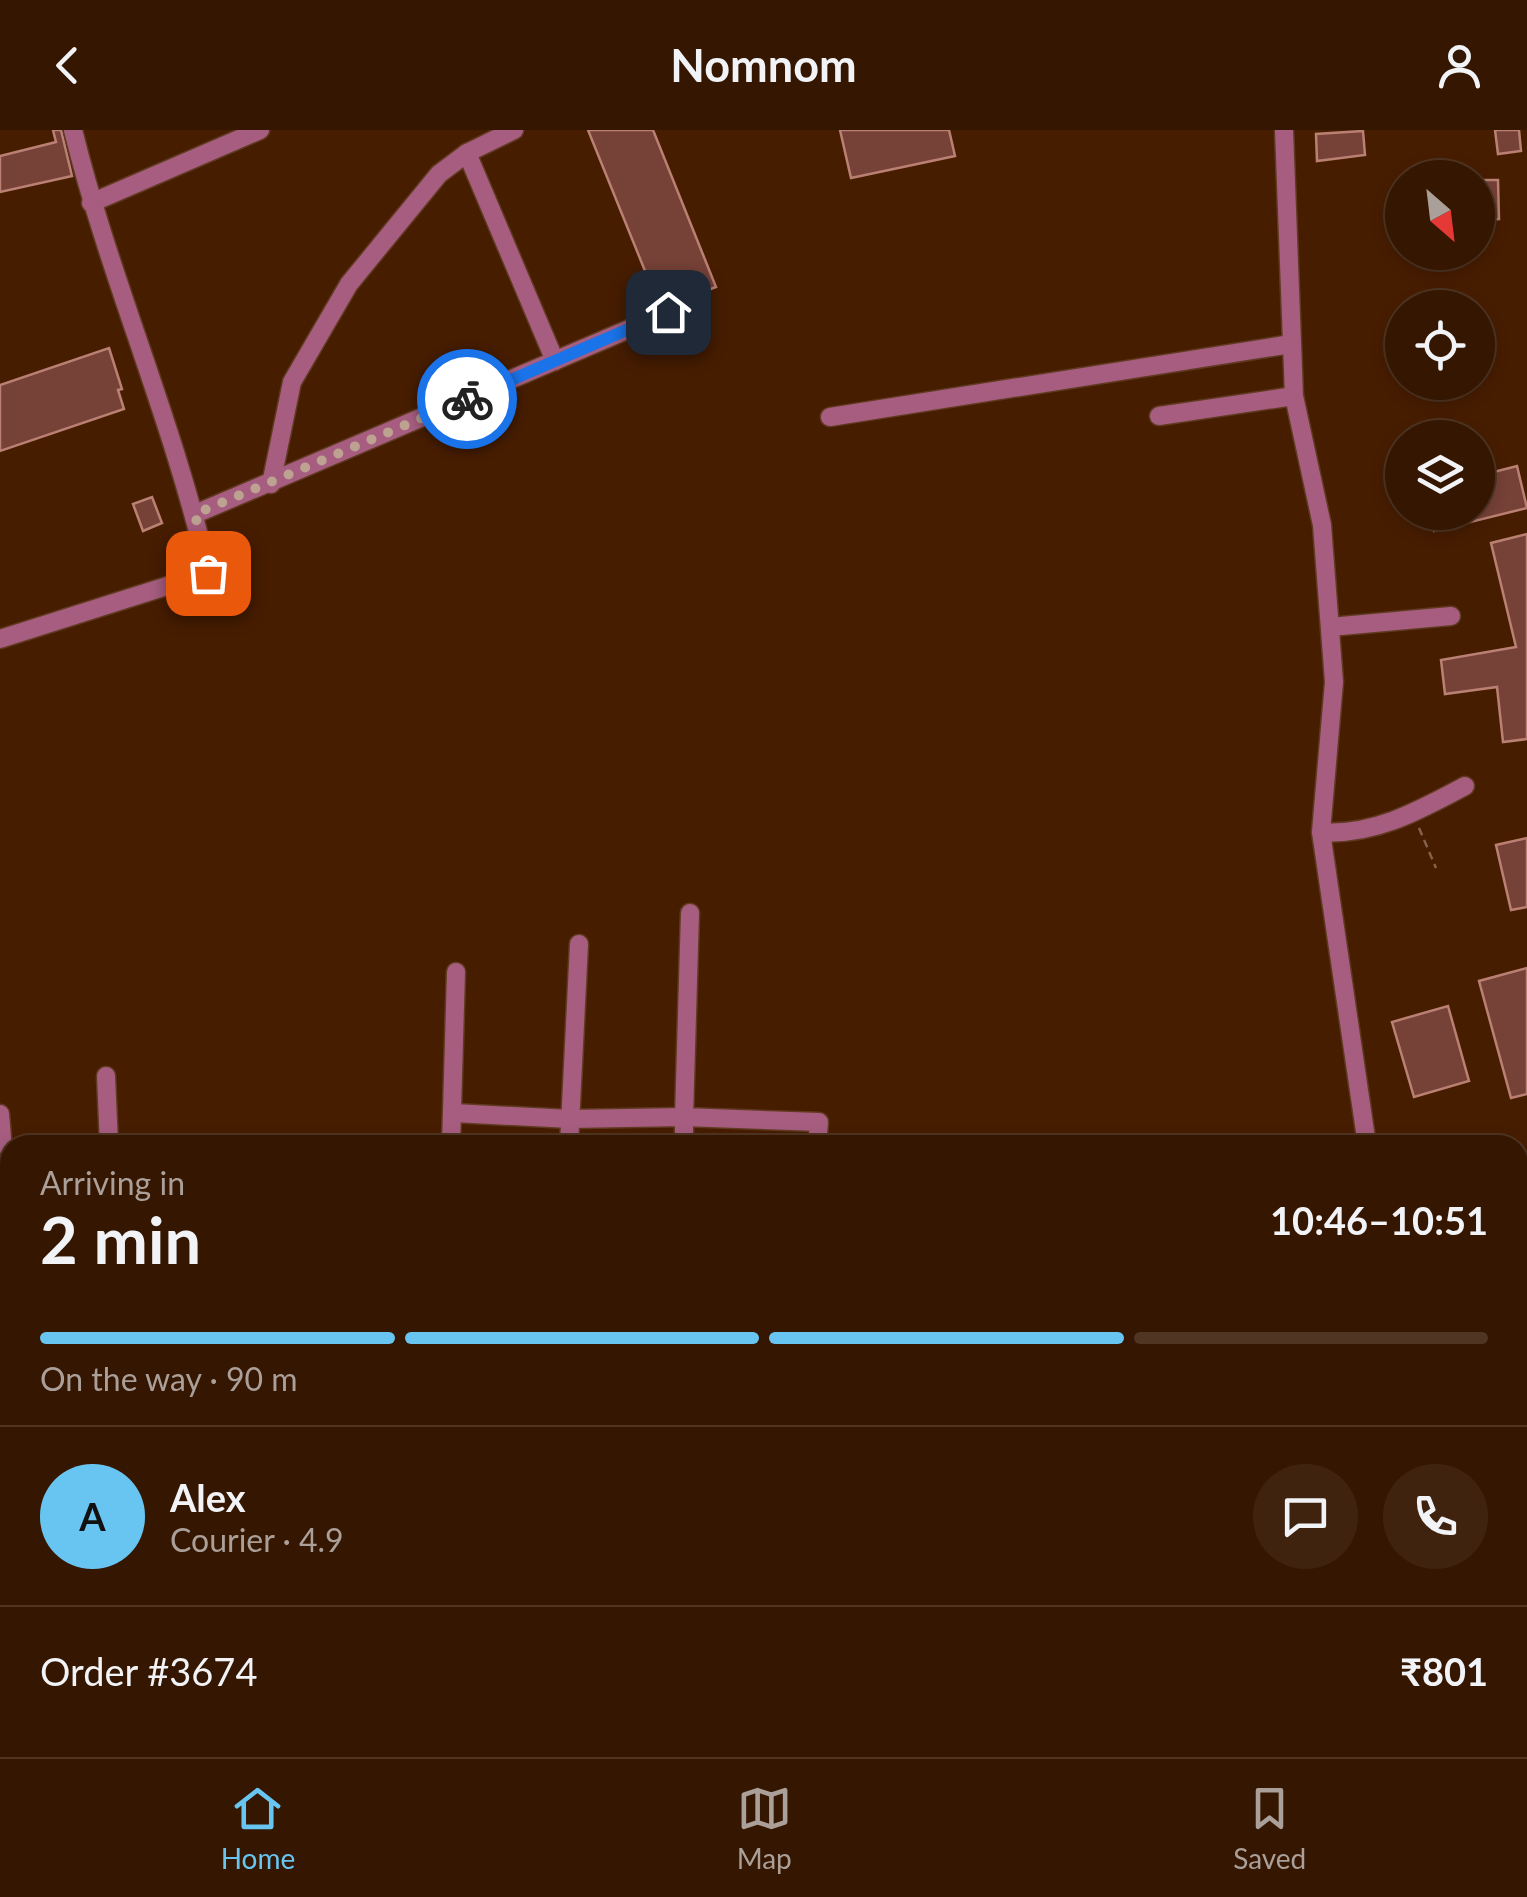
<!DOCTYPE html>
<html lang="en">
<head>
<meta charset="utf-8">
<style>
	body { margin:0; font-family:Lato,sans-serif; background:#40230f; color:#f1f3f6; height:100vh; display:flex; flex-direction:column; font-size:38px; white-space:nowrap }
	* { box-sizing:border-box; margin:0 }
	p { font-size:32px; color:#aa9f99 }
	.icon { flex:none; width:55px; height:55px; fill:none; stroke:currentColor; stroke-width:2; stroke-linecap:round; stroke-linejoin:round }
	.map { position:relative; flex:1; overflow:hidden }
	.side { position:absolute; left:0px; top:1005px; width:1528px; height:622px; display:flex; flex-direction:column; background:#351600; border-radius:30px 30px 0 0; box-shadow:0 5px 15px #0003,0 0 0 2px #4f3522 }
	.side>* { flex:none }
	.needle { width:65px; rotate:152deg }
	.tools { position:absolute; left:1385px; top:30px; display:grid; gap:20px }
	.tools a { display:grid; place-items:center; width:110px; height:110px; border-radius:50%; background:#351600; box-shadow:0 5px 15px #0003,0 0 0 2px #4f3522; font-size:50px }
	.pin { position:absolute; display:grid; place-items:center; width:85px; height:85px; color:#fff; margin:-42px; border-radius:20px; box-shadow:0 5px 15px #0006 }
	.courier { position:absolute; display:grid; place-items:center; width:100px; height:100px; margin:-50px; border:8px solid #1a73e8; border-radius:50%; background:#fff; color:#222; box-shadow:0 2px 12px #0007 }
	.overview em { font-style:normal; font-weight:700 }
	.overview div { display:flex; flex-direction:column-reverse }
	.overview { display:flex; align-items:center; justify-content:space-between; height:170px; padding:0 40px }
	h1 { font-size:65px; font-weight:700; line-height:75px }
	.bar { display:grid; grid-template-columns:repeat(4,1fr); gap:15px 10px; align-content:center; height:120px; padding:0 40px }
	.bar i { height:12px; border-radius:8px; background:#4f3522 }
	.bar .selected { background:#68c4f0 }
	.bar p { grid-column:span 4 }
	.line { display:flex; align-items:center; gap:25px; padding:0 40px; border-top:2px solid #4f3522 }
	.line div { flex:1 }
	.round { display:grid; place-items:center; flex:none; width:105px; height:105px; border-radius:52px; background:#40230f }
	header { display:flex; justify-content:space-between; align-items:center; height:130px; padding:0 40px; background:#351600; font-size:45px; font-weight:700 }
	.tab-bar { display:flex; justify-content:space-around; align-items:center; height:140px; border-top:2px solid #4f3522; background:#351600; font-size:28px; color:#aa9f99 }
	.tab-bar a { display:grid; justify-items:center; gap:5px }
	.tab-bar .selected { color:#68c4f0 }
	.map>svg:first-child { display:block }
	.building { fill:#764137; stroke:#bb8074; stroke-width:2.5 }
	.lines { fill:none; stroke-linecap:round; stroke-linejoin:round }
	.minor-casing { stroke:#603a20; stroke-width:21 }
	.path { stroke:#83614a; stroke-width:2.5; stroke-dasharray:8 5; stroke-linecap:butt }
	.minor { stroke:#a65d7f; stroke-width:18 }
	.done { stroke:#bda292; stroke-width:10; stroke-dasharray:0 18 }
	.route { stroke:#1a73e8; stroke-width:12 }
</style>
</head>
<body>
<header><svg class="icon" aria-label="back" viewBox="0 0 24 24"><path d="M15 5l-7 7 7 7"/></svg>Nomnom<svg class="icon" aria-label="person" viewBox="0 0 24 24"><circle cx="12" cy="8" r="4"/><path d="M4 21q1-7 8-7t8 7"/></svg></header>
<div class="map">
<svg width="1527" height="1627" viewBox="0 0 1527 1627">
	<rect width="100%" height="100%" fill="#471d00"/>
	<!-- building -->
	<g class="building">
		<path d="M53 0H61L72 46 0 62V26L56 12Z"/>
		<path d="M588 0H653L716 157 677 172 670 170 658 173Z"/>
		<path d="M840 0H949L955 26 851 48Z"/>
		<path d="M1495 0H1519L1521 21 1498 24Z"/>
		<path d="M1363 1 1365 25 1317 31 1316 4Z"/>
		<path d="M1478 50H1498L1499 89 1478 90Z"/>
		<path d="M109 218 122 259 118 260 124 279 0 321V255Z"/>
		<path d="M1517 336 1527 378 1434 401 1430 382H1478V346Z"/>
		<path d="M152 367 162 393 143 401 133 374Z"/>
		<path d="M1527 404V609L1503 612 1497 557 1445 564 1441 530 1516 517 1491 413Z"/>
		<path d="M1527 708V777L1511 780 1496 715Z"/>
		<path d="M1527 838V964L1511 968 1479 851Z"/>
		<path d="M1448 876 1469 951 1414 967 1392 892Z"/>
	</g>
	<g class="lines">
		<!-- minor casing -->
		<g class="minor-casing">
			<g id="minor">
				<path d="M1284 0 1294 266 1322 395 1334 552 1321 702 1367 1015"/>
				<path d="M467 23 555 231"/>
				<path d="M91 73 260 0"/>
				<path d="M1159 286 1294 266"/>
				<path d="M830 287 1291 214"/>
				<path d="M271 354 292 252 349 154 439 44 467 23 514 0"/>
				<path d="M195 384 669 182"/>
				<path d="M1330 497 1451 486"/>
				<path d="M0 509 208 443C174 292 110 150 73 0"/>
				<path d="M1321 702C1374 706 1420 680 1465 656"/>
				<path d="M690 783 684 987 819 992 817 1015"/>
				<path d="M106 946 109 1015"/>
				<path d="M454 983 570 989 684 987V1015"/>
				<path d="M0 984 10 1102"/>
				<path d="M451 1015 456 842"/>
				<path d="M569 1015 579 814"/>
				<path d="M1518 1579 1527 1609"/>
				<path d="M1193 1618 1195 1627"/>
				<path d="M691 1627 701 1618"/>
				<path d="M794 1627V1618"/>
				<path d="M1362 1627 1386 1618"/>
			</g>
		</g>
		<!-- path -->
		<path class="path" d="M1419 698 1436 738"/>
		<!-- minor -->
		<use href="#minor" class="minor"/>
	</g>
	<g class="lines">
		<!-- done -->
		<path class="done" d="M208 443 195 384 467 269"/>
		<!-- route -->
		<path class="route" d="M467 269 668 182"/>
	</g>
</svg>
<div class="tools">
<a><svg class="needle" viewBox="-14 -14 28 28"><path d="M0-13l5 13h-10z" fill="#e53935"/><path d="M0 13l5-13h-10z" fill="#aa9f99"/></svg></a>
<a><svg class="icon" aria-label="locate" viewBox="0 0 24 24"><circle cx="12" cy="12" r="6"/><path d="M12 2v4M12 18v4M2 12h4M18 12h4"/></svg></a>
<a><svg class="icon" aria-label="layers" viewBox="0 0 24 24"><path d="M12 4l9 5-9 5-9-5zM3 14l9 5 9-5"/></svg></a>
</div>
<div class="pin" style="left:208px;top:443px;background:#ea580c"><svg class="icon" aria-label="bag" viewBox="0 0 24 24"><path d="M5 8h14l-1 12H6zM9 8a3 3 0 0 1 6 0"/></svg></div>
<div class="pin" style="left:668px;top:182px;background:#1f2937"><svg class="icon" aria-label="home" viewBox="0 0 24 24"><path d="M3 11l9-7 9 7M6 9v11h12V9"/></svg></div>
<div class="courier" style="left:467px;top:269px"><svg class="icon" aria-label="bike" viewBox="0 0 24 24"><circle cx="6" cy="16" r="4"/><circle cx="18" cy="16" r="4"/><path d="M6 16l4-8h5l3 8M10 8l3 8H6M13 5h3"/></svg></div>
<section class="side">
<div class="overview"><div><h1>2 min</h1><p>Arriving in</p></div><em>10:46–10:51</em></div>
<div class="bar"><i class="selected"></i><i class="selected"></i><i class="selected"></i><i></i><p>On the way · 90 m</p></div>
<div class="line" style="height:180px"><b class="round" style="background:#68c4f0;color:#111">A</b><div><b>Alex</b><p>Courier · 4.9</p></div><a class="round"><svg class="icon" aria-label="chat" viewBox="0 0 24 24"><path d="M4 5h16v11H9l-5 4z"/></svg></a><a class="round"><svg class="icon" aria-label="phone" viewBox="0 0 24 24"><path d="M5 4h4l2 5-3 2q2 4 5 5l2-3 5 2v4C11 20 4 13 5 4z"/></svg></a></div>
<div class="line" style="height:130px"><div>Order #3674</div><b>₹801</b></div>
</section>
</div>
<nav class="tab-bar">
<a class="selected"><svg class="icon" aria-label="home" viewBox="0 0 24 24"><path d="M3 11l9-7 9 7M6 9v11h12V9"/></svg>Home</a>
<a><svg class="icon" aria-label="map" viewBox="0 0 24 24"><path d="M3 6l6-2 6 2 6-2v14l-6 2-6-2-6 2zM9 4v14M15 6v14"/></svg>Map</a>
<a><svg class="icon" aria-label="saved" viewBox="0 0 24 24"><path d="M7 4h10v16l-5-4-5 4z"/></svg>Saved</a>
</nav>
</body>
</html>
